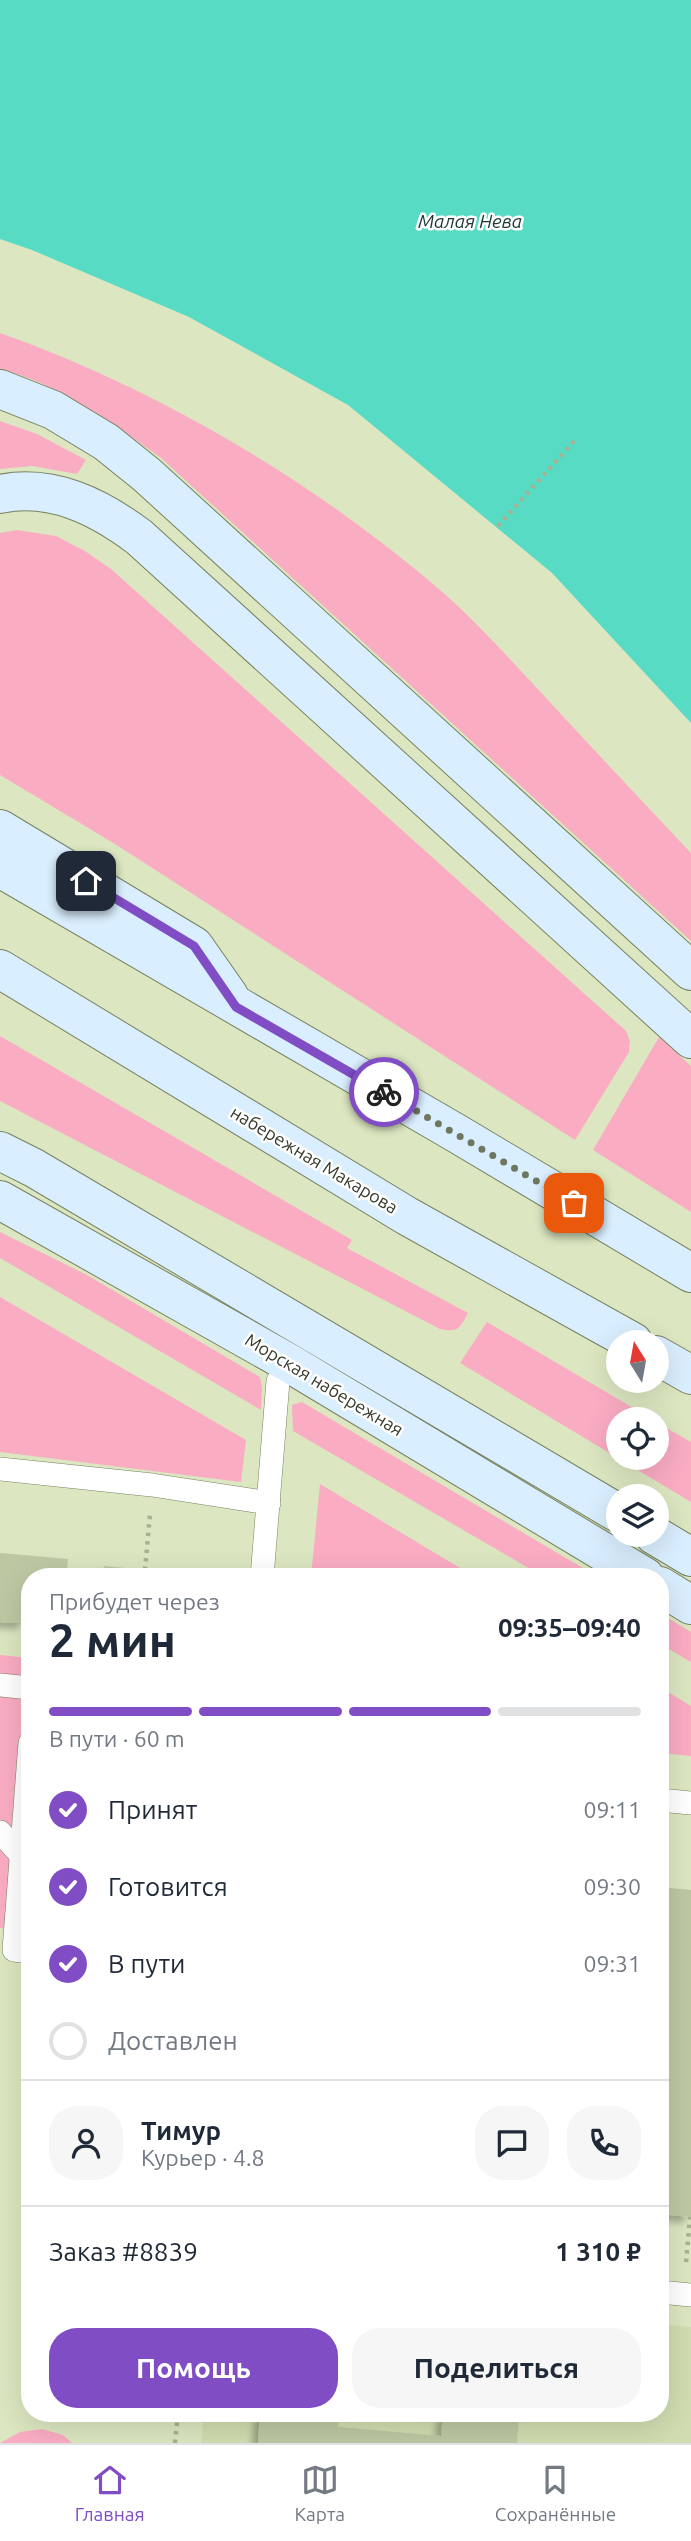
<!DOCTYPE html>
<html lang="ru">
<head>
<meta charset="utf-8">
<style>
	body { margin:0; font-family:Ubuntu,sans-serif; background:#f6f6f7; color:#1f2937; height:100vh; display:flex; flex-direction:column; font-size:26px; white-space:nowrap }
	* { box-sizing:border-box; margin:0 }
	p { font-size:23px; color:#747a83 }
	.icon { flex:none; width:38px; height:38px; fill:none; stroke:currentColor; stroke-width:2; stroke-linecap:round; stroke-linejoin:round }
	.map { position:relative; flex:1; overflow:hidden }
	.details { position:absolute; left:21px; top:1568px; width:648px; height:854px; display:flex; flex-direction:column; background:#fff; border-radius:28px; box-shadow:0 7px 28px #0002 }
	.details>* { flex:none }
	.needle { width:46px; rotate:349deg }
	.controls { position:absolute; left:606px; top:1330px; display:grid; gap:14px }
	.controls a { display:grid; place-items:center; width:63px; height:63px; border-radius:50%; background:#fff; box-shadow:0 7px 28px #0002; font-size:35px }
	.pin { position:absolute; display:grid; place-items:center; width:60px; height:60px; color:#fff; margin:-30px; border-radius:14px; box-shadow:0 4px 10px #0006 }
	.courier { position:absolute; display:grid; place-items:center; width:70px; height:70px; margin:-35px; border:5px solid #804dc5; border-radius:50%; background:#fff; color:#222; box-shadow:0 2px 9px #0007 }
	.head em { font-style:normal; font-weight:700 }
	.head div { display:flex; flex-direction:column-reverse }
	.head { display:flex; align-items:center; justify-content:space-between; height:119px; padding:0 28px }
	h1 { font-size:46px; font-weight:700; line-height:52px }
	.bar { display:grid; grid-template-columns:repeat(4,1fr); gap:10px 7px; align-content:center; height:84px; padding:0 28px }
	.bar i { height:9px; border-radius:5px; background:#e0e1e3 }
	.bar .active { background:#804dc5 }
	.bar p { grid-column:span 4 }
	.line { display:flex; align-items:center; gap:18px; padding:0 28px; border-top:2px solid #e0e1e3 }
	.line div { flex:1 }
	.round { display:grid; place-items:center; flex:none; width:74px; height:74px; border-radius:28px; background:#f6f6f7 }
	ol { padding:0 28px; list-style:none }
	li { display:flex; align-items:center; gap:21px; height:77px }
	li p { margin-inline-start:auto }
	li .icon { padding:7px; border-radius:50%; background:#804dc5; color:#fff; stroke-width:4 }
	li:last-child { color:#747a83 }
	li i { width:38px; height:38px; border:4px solid #e0e1e3; border-radius:50% }
	.cta { display:flex; gap:14px; margin-top:auto; padding:14px 28px }
	.cta a { flex:1; height:80px; border-radius:28px; background:#804dc5; color:#fff; font-size:28px; font-weight:700; line-height:80px; text-align:center }
	.cta a+a { background:#f6f6f7; color:#1f2937 }
	.menu { display:flex; justify-content:space-around; align-items:center; height:98px; border-top:2px solid #e0e1e3; background:#fff; font-size:19px; color:#747a83 }
	.menu a { display:grid; justify-items:center; gap:4px }
	.menu .active { color:#804dc5 }
	.map>svg:first-child { display:block }
	.built { fill:#d1ddb0 }
	.green { fill:#faacc3 }
	.water { fill:#58dbc5 }
	.building { fill:#bdc8a3; filter:url(#shadow) }
	.lines { fill:none; stroke-linecap:round; stroke-linejoin:round }
	.lane-casing { stroke:#78815f; stroke-width:24 }
	.secondary-casing { stroke:#78815f; stroke-width:40 }
	.path { stroke:#a8b192; stroke-width:4.5; stroke-dasharray:3.5 5; stroke-linecap:butt }
	.lane { stroke:#fff; stroke-width:23 }
	.secondary { stroke:#d9eefe; stroke-width:38 }
	.done { stroke:#707760; stroke-width:7; stroke-dasharray:0 12.6 }
	.route { stroke:#804dc5; stroke-width:9 }
	.labels { text-anchor:middle; stroke-width:5; stroke-linejoin:round; paint-order:stroke }
	.street-label { font-size:18px; fill:#363a2b; stroke:#fff }
	.water-label { font-size:19px; font-style:italic; fill:#1c3833; stroke:#fff }
</style>
</head>
<body>
<div class="map">
<svg width="691" height="2443" viewBox="0 0 691 2443">
	<defs>
		<filter id="shadow"><feDropShadow dx="-6" dy="6" stdDeviation="3.5" flood-color="#0004"/></filter>
	</defs>
	<rect width="100%" height="100%" fill="#dce7c1"/>
	<!-- built -->
	<path class="built" d="M660 2324 691 2327V2443H201L204 2413H660Z"/>
	<!-- green -->
	<g class="green">
		<path d="M0 333C154 388 301 474 426 578 470 614 508 657 546 698 594 750 643 802 691 853V941L161 458C114 424 57 383 0 369Z"/>
		<path d="M0 421 37 434 86 460 77 474 32 466 0 469Z"/>
		<path d="M17 530 56 536 85 551 111 569 626 1031 630 1041 629 1052 575 1140 115 844 0 775V533Z"/>
		<path d="M0 1036 352 1240 347 1248 468 1313C460 1328 458 1333 440 1329L0 1101Z"/>
		<path d="M659 1037 691 1066V1212L593 1150Z"/>
		<path d="M0 1232 87 1275 260 1377 262 1388 261 1410 0 1258Z"/>
		<path d="M0 1297 246 1440 241 1482 0 1452Z"/>
		<path d="M487 1322 652 1419H618V1458H656V1422L691 1442V1502L460 1363Z"/>
		<path d="M302 1402 598 1577H544L293 1431 292 1405Z"/>
		<path d="M320 1484 475 1577H311Z"/>
		<path d="M660 1613 691 1632V1662L660 1644Z"/>
		<path d="M0 1655 30 1658V1930L0 1928Z"/>
		<path d="M660 1687 691 1706V1756L660 1753Z"/>
		<path d="M42 2429 63 2435 72 2443H0L20 2432Z"/>
	</g>
	<!-- water -->
	<path class="water" d="M0 0H691V723L552 573 348 405 189 317 32 250 0 239Z"/>
	<!-- building -->
	<g class="building">
		<path d="M0 1553 68 1559 67 1569 104 1573V1566L188 1574V1577H30V1617H24V1623L0 1622Z"/>
		<path d="M660 1887 691 1890V2217L660 2214V2061L667 1975 660 1974Z"/>
		<path d="M260 2413H339L338 2427 441 2436 443 2413H519L517 2443H258Z"/>
	</g>
	<g class="lines">
		<!-- lane casing -->
		<g class="lane-casing">
			<g id="lane">
				<path d="M0 1469 152 1485 269 1503"/>
				<path d="M262 1577 278 1381 289 1363"/>
				<path d="M0 1685 30 1688"/>
				<path d="M30 1743 14 1950 30 1952"/>
				<path d="M660 1800 691 1803"/>
				<path d="M0 1832 20 1854"/>
				<path d="M660 2292 691 2295"/>
			</g>
		</g>
		<!-- secondary casing -->
		<g class="secondary-casing">
			<g id="secondary">
				<path d="M0 389 53 410 106 442 147 475 691 971"/>
				<path d="M0 494C52 483 99 507 139 537L691 1039"/>
				<path d="M0 829 194 946 229 996"/>
				<path d="M0 868 456 1133 691 1273"/>
				<path d="M0 969 407 1216 633 1342"/>
				<path d="M0 1151 34 1168 618 1513"/>
				<path d="M0 1200 289 1363 645 1577"/>
				<path d="M656 1355 691 1375"/>
				<path d="M654 1535 691 1557"/>
				<path d="M660 1586 691 1605"/>
			</g>
		</g>
		<!-- path -->
		<g class="path">
			<path d="M498 526 576 439"/>
			<path d="M145 1570 150 1514"/>
			<path d="M686 2262 690 2217"/>
			<path d="M175 2443 178 2413"/>
		</g>
		<!-- lane -->
		<use href="#lane" class="lane"/>
		<!-- secondary -->
		<use href="#secondary" class="secondary"/>
	</g>
	<g class="lines">
		<!-- done -->
		<path class="done" d="M384 1092 574 1203"/>
		<!-- route -->
		<path class="route" d="M86 881 194 946 236 1007 384 1092"/>
	</g>
	<g class="labels">
		<!-- street labels -->
		<g class="street-label">
			<text transform="translate(314 1160) rotate(31)" y="6">набережная Макарова</text>
			<text transform="translate(324 1385) rotate(31)" y="6">Морская набережная</text>
		</g>
		<!-- water labels -->
		<g class="water-label">
			<text x="470" y="228">Малая Нева</text>
		</g>
	</g>
</svg>
<div class="controls">
<a><svg class="needle" viewBox="-14 -14 28 28"><path d="M0-13l5 13h-10z" fill="#e53935"/><path d="M0 13l5-13h-10z" fill="#747a83"/></svg></a>
<a><svg class="icon" aria-label="locate" viewBox="0 0 24 24"><circle cx="12" cy="12" r="6"/><path d="M12 2v4M12 18v4M2 12h4M18 12h4"/></svg></a>
<a><svg class="icon" aria-label="layers" viewBox="0 0 24 24"><path d="M12 4l9 5-9 5-9-5zM3 14l9 5 9-5"/></svg></a>
</div>
<div class="pin" style="left:574px;top:1203px;background:#ea580c"><svg class="icon" aria-label="bag" viewBox="0 0 24 24"><path d="M5 8h14l-1 12H6zM9 8a3 3 0 0 1 6 0"/></svg></div>
<div class="pin" style="left:86px;top:881px;background:#1f2937"><svg class="icon" aria-label="home" viewBox="0 0 24 24"><path d="M3 11l9-7 9 7M6 9v11h12V9"/></svg></div>
<div class="courier" style="left:384px;top:1092px"><svg class="icon" aria-label="bike" viewBox="0 0 24 24"><circle cx="6" cy="16" r="4"/><circle cx="18" cy="16" r="4"/><path d="M6 16l4-8h5l3 8M10 8l3 8H6M13 5h3"/></svg></div>
<section class="details">
<div class="head"><div><h1>2 мин</h1><p>Прибудет через</p></div><em>09:35–09:40</em></div>
<div class="bar"><i class="active"></i><i class="active"></i><i class="active"></i><i></i><p>В пути · 60 m</p></div>
<ol>
<li><svg class="icon" aria-label="check" viewBox="0 0 24 24"><path d="M5 12l5 5 9-10"/></svg>Принят<p>09:11</p></li>
<li><svg class="icon" aria-label="check" viewBox="0 0 24 24"><path d="M5 12l5 5 9-10"/></svg>Готовится<p>09:30</p></li>
<li><svg class="icon" aria-label="check" viewBox="0 0 24 24"><path d="M5 12l5 5 9-10"/></svg>В пути<p>09:31</p></li>
<li><i></i>Доставлен</li>
</ol>
<div class="line" style="height:126px"><a class="round"><svg class="icon" aria-label="person" viewBox="0 0 24 24"><circle cx="12" cy="8" r="4"/><path d="M4 21q1-7 8-7t8 7"/></svg></a><div><b>Тимур</b><p>Курьер · 4.8</p></div><a class="round"><svg class="icon" aria-label="chat" viewBox="0 0 24 24"><path d="M4 5h16v11H9l-5 4z"/></svg></a><a class="round"><svg class="icon" aria-label="phone" viewBox="0 0 24 24"><path d="M5 4h4l2 5-3 2q2 4 5 5l2-3 5 2v4C11 20 4 13 5 4z"/></svg></a></div>
<div class="line" style="height:91px"><div>Заказ #8839</div><b>1 310 ₽</b></div>
<div class="cta"><a>Помощь</a><a>Поделиться</a></div>
</section>
</div>
<nav class="menu">
<a class="active"><svg class="icon" aria-label="home" viewBox="0 0 24 24"><path d="M3 11l9-7 9 7M6 9v11h12V9"/></svg>Главная</a>
<a><svg class="icon" aria-label="map" viewBox="0 0 24 24"><path d="M3 6l6-2 6 2 6-2v14l-6 2-6-2-6 2zM9 4v14M15 6v14"/></svg>Карта</a>
<a><svg class="icon" aria-label="saved" viewBox="0 0 24 24"><path d="M7 4h10v16l-5-4-5 4z"/></svg>Сохранённые</a>
</nav>
</body>
</html>
